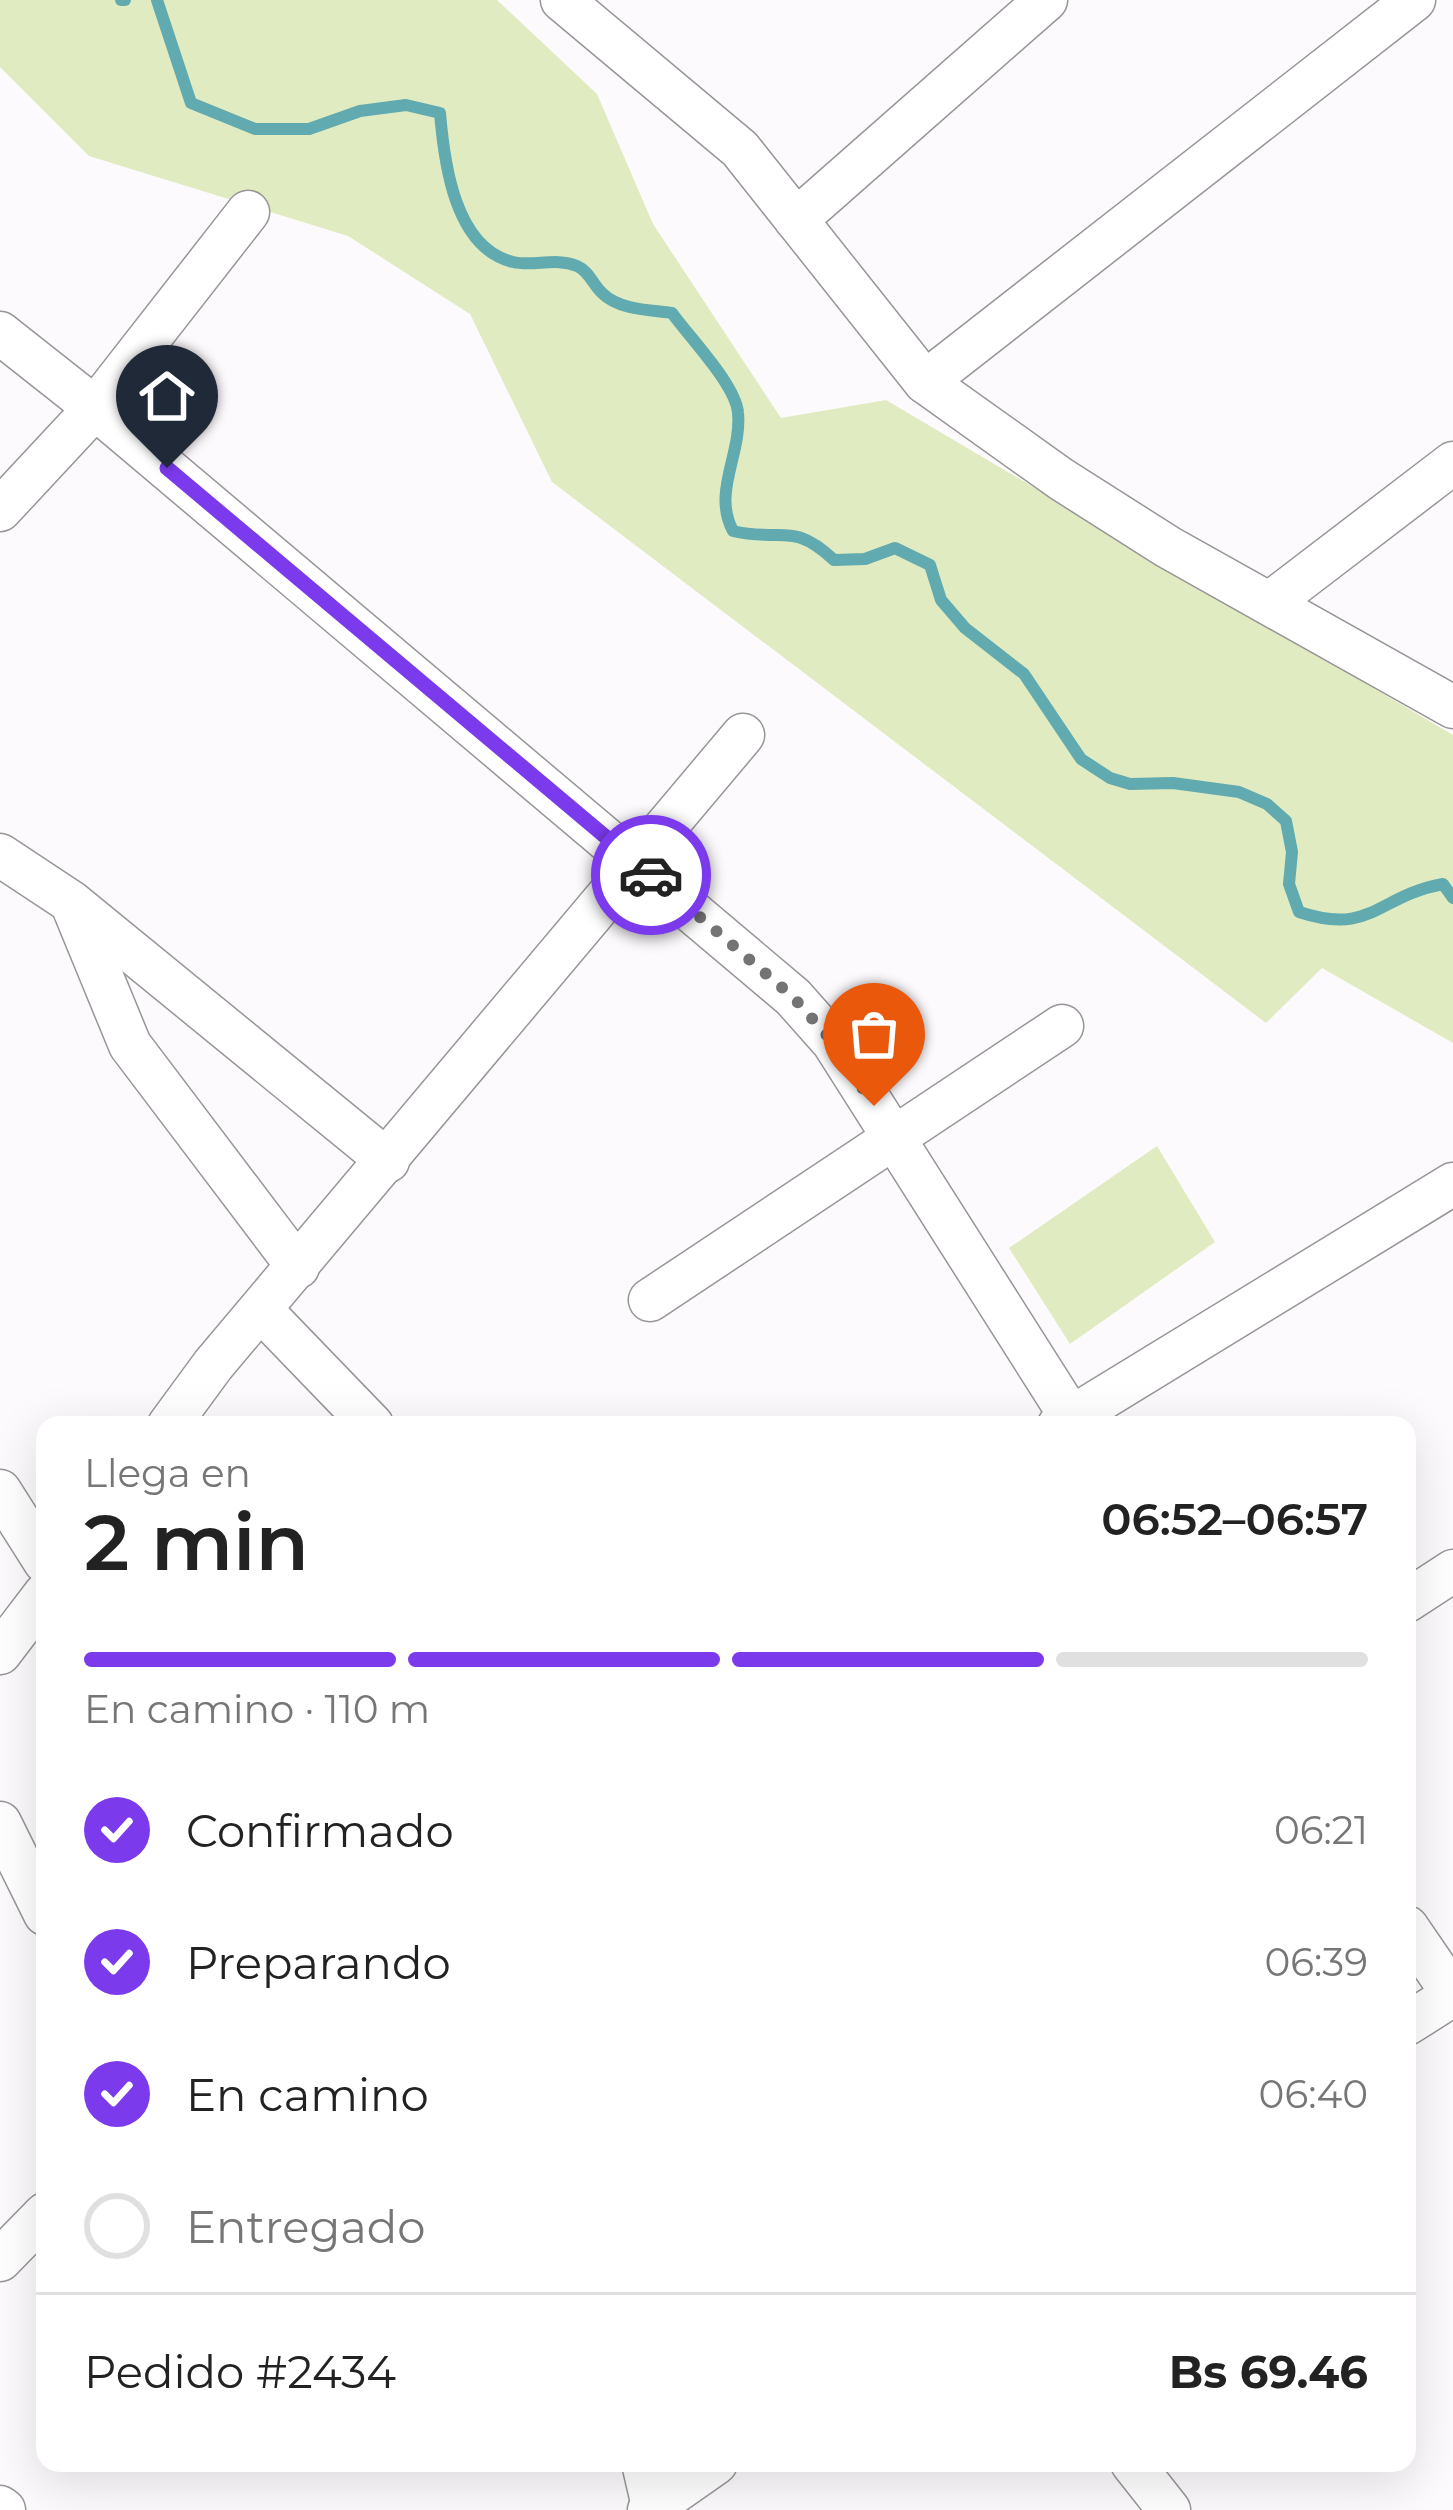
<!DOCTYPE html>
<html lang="es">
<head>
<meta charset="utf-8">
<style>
	body { margin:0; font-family:Montserrat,sans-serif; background:#f2f2f2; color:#222; height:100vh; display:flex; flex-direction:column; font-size:45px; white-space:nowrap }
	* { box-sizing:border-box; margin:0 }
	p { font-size:39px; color:#767676 }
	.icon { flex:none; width:66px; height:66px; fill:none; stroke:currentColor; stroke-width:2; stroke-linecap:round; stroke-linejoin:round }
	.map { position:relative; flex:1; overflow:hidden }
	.side { position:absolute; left:36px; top:1416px; width:1380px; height:1056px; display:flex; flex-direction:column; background:#fff; border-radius:24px; box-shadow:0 12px 48px #0002 }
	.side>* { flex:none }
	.pin { position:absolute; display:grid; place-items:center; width:102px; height:102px; color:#fff; margin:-123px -51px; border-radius:50% 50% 50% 0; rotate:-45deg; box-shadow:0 0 12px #0007 }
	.pin .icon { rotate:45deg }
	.courier { position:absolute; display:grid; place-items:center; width:120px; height:120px; margin:-60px; border:9px solid #7c3aed; border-radius:50%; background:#fff; color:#222; box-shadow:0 3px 15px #0007 }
	.overview em { font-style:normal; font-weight:600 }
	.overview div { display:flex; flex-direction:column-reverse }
	.overview { display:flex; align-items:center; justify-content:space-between; height:204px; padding:0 48px }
	h1 { font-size:78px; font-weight:600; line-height:90px }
	.bar { display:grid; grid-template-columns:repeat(4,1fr); gap:18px 12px; align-content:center; height:144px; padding:0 48px }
	.bar i { height:15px; border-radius:9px; background:#e0e0e0 }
	.bar .selected { background:#7c3aed }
	.bar p { grid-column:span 4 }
	.line { display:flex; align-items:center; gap:30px; padding:0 48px; border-top:3px solid #e0e0e0 }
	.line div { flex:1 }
	ol { padding:0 48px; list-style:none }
	li { display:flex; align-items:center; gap:36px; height:132px }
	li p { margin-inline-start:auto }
	li .icon { padding:12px; border-radius:50%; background:#7c3aed; color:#fff; stroke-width:4 }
	li:last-child { color:#767676 }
	li i { width:66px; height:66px; border:6px solid #e0e0e0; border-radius:50% }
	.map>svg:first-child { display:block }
	.green { fill:#e0ebc1 }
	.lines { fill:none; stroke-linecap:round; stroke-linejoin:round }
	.stream { stroke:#61aaaf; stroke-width:12 }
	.minor-casing { stroke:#989598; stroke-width:45 }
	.minor { stroke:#fff; stroke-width:42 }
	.done { stroke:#757375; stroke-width:12; stroke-dasharray:0 21.6 }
	.route { stroke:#7c3aed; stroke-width:15 }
</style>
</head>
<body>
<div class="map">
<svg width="1453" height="2510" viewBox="0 0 1453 2510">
	<rect width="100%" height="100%" fill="#fdfafd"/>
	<!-- green -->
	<g class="green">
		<path d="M0 0H497L597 94 653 224 781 418 886 400 1453 735V1043L1322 968 1266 1023 552 482 470 314 348 236 89 156 0 67Z"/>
		<path d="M1157 1146 1215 1242 1070 1344 1009 1248Z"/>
	</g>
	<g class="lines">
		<!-- stream -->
		<g class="stream">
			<path d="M121 0H125"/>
			<path d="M157 0 191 103 255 129H309L360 111 406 105 440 113C444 161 454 248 513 262 534 267 555 257 577 266 589 271 593 285 602 293 619 310 650 310 672 313 690 338 736 385 738 413 742 454 712 492 733 531 782 543 791 520 834 560L865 559 895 548 930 565 941 600 965 628 1024 674 1081 759 1110 778 1130 784 1173 783 1239 792 1267 804 1286 821 1292 852 1289 884 1299 912C1372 936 1377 896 1443 884L1453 898"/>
		</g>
		<!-- minor casing -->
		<g class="minor-casing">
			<g id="minor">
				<path d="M562 0 740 149 925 382 1061 479 1168 547 1453 707"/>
				<path d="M796 220 1046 0"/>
				<path d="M0 333 95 408 793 997 833 1042 1076 1425"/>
				<path d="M925 382 1414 0"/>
				<path d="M0 510 95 408 248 212"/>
				<path d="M1270 603 1453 463"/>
				<path d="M0 855 71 902 388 1161"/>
				<path d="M74 909 130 1045 298 1267"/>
				<path d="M650 1300 1062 1026"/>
				<path d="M261 1310 372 1425"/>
				<path d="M169 1425 213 1365 743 735"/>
				<path d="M1059 1425 1453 1184"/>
				<path d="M0 1491 45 1562"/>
				<path d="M1407 1601 1453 1571"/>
				<path d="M0 1653 45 1594"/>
				<path d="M0 1823 45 1914"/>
				<path d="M1407 1927 1453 1994"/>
				<path d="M1407 2024 1453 1995"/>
				<path d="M0 2260 45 2214"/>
				<path d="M643 2463 653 2506"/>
				<path d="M1132 2463 1169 2510"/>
				<path d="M0 2507 4 2510"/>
				<path d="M649 2510 716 2463"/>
			</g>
		</g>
		<!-- minor -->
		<use href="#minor" class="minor"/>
	</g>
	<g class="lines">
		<!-- done -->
		<path class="done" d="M651 875 793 997 833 1042 874 1106"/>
		<!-- route -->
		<path class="route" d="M167 468 651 875"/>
	</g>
</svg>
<div class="pin" style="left:874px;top:1106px;background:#ea580c"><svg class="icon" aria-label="bag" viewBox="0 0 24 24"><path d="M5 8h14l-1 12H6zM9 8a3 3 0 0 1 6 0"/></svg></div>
<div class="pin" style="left:167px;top:468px;background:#1f2937"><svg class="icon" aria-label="home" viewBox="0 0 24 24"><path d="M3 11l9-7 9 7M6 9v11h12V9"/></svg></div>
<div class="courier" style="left:651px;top:875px"><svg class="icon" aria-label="car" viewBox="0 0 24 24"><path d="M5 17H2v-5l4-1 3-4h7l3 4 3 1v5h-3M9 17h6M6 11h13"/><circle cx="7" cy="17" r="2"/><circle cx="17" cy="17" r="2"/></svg></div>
<section class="side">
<div class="overview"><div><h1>2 min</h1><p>Llega en</p></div><em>06:52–06:57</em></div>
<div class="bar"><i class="selected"></i><i class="selected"></i><i class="selected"></i><i></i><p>En camino · 110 m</p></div>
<ol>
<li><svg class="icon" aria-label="check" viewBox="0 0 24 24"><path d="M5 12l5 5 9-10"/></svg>Confirmado<p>06:21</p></li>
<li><svg class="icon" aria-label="check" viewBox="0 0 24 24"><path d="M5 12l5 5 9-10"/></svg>Preparando<p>06:39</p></li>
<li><svg class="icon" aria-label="check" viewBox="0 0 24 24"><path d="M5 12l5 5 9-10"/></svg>En camino<p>06:40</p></li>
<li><i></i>Entregado</li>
</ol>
<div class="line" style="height:156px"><div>Pedido #2434</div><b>Bs 69.46</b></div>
</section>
</div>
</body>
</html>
